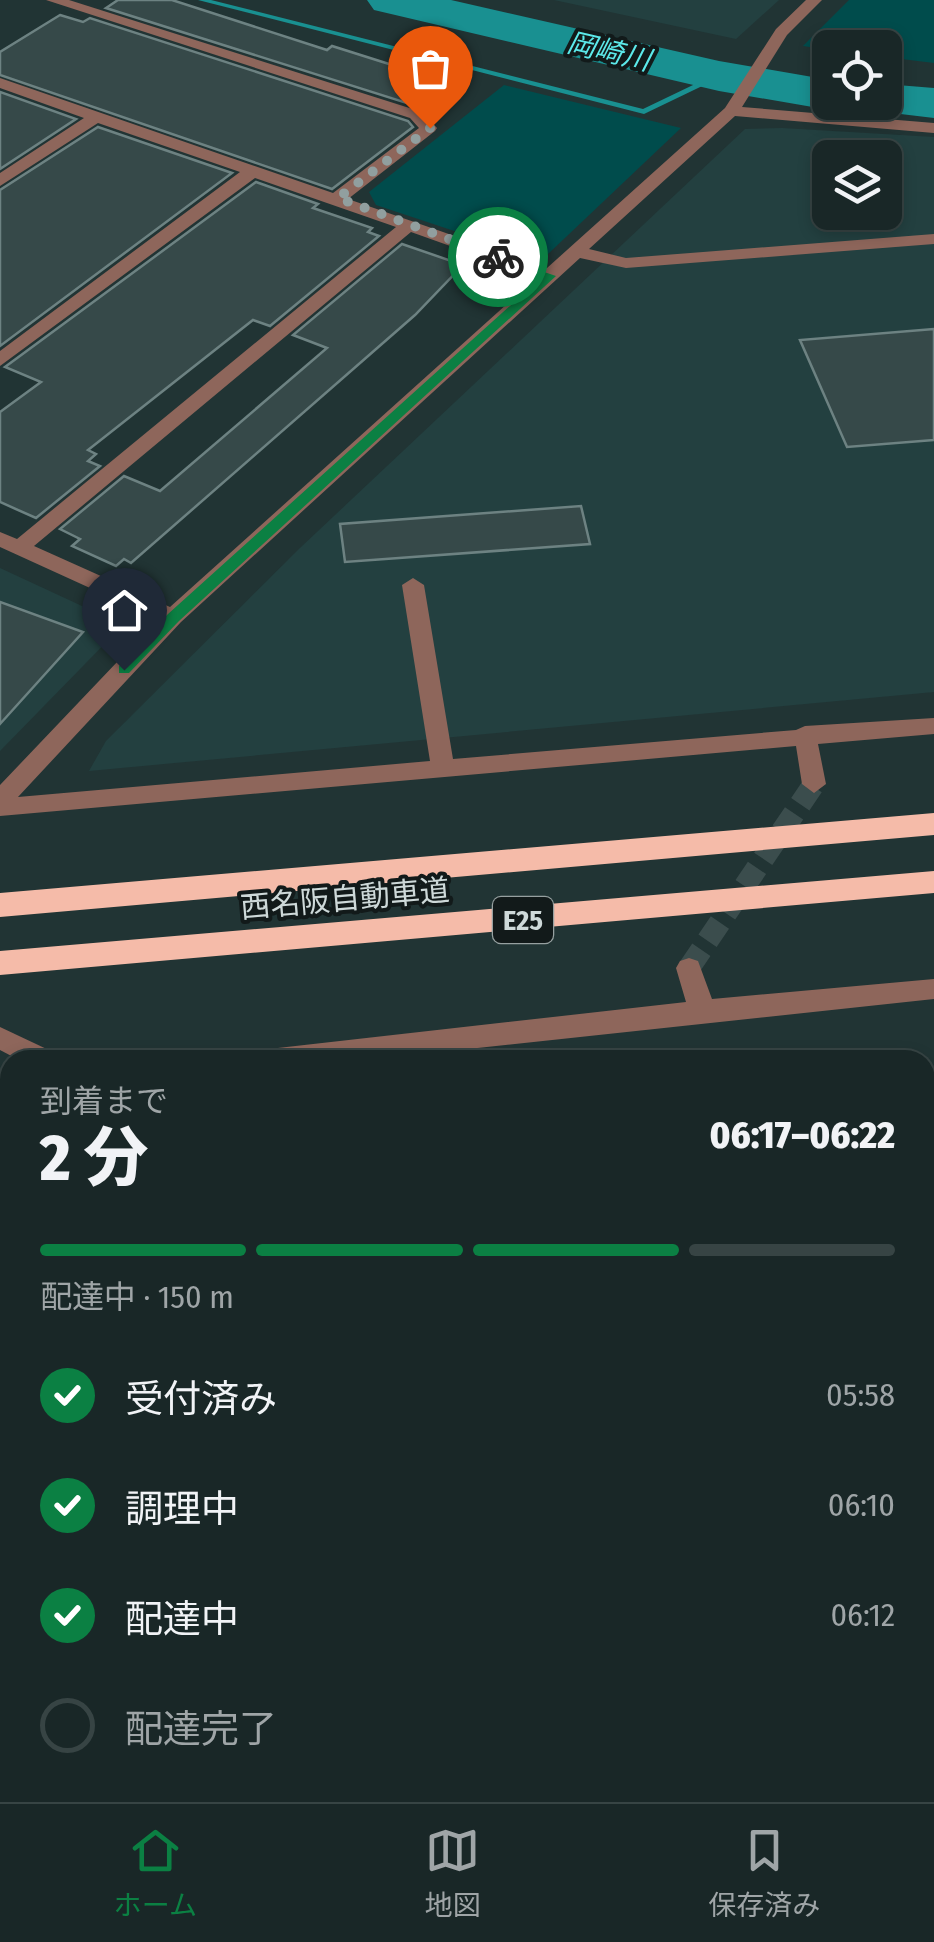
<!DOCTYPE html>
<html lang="ja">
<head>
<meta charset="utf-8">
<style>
	body { margin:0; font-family:"Fira Sans Condensed","Noto Sans JP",sans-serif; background:#222f2f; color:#f1f3f6; height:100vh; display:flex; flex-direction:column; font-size:38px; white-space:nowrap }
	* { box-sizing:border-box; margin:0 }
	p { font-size:32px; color:#9fa5a7 }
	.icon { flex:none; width:55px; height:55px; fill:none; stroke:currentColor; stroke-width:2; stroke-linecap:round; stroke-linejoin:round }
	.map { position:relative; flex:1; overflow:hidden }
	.panel { position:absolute; left:0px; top:1050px; width:935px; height:752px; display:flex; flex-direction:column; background:#192727; border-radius:30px 30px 0 0; box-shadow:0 5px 15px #0003,0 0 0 2px #374444 }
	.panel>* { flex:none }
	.controls { position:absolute; left:812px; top:30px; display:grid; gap:20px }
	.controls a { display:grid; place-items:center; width:90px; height:90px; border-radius:15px; background:#192727; box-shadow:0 5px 15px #0003,0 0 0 2px #374444; font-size:50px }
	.pin { position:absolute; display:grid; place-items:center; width:85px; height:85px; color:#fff; margin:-102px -42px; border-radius:50% 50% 50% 0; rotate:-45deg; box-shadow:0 0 10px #0007 }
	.pin .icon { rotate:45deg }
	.courier { position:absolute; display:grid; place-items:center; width:100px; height:100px; margin:-50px; border:8px solid #0b8043; border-radius:50%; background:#fff; color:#222; box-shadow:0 2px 12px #0007 }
	.headline em { font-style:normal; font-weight:800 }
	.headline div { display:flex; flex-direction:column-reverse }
	.headline { display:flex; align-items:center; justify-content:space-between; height:170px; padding:0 40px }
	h1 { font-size:65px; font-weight:800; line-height:75px }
	.bar { display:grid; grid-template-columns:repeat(4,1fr); gap:15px 10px; align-content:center; height:120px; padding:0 40px }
	.bar i { height:12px; border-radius:8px; background:#374444 }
	.bar .selected { background:#0b8043 }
	.bar p { grid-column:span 4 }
	ol { padding:0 40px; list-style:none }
	li { display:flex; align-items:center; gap:30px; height:110px }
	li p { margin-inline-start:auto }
	li .icon { padding:10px; border-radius:50%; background:#0b8043; color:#fff; stroke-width:4 }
	li:last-child { color:#9fa5a7 }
	li i { width:55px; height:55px; border:5px solid #374444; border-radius:50% }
	.tabs { display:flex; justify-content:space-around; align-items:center; height:140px; border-top:2px solid #374444; background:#192727; font-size:28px; color:#9fa5a7 }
	.tabs a { display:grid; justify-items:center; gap:5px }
	.tabs .selected { color:#0b8043 }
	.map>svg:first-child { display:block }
	.built { fill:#234040; fill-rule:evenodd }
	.green { fill:#004c4c }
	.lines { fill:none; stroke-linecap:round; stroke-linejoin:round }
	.stream { fill:#199091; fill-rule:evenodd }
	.river { fill:#199091; fill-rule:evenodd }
	.building { fill:#364949; stroke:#6d8282; stroke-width:2.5 }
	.minor-tunnel { stroke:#3b4d4d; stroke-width:22; stroke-dasharray:22 11; stroke-linecap:butt }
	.minor { fill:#8e665b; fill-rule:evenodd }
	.highway { fill:#f5bba9; fill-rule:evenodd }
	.route { fill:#0b8043 }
	.done { stroke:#919f9f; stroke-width:10; stroke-dasharray:0 18 }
	.labels { text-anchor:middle; stroke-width:8; stroke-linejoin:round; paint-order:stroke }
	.far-water-label { font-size:28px; font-style:italic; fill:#5ce9ea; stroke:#121a1a }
	.shield { fill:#121a1a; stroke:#96a0a0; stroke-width:2.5 }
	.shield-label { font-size:28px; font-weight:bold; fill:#ced9d9 }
	.street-label { font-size:30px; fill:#ced9d9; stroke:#121a1a }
</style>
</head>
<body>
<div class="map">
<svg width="934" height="1802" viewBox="0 0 934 1802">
	<rect width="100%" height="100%" fill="#213434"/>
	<!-- built -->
	<g class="built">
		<path d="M554 0H779L736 39Z"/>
		<path d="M782 128 934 137V692L89 771 106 741 300 548 745 129ZM830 158H885V212H830Z"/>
		<path d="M0 568 123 625 0 751Z"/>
		<path d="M925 1636 934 1641V1802H424L429 1792H925Z"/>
	</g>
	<!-- green -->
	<g class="green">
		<path d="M849 0H934V63L885 57V48L830 50 803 46Z"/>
		<path d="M504 85 681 128 547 255 530 256 376 205 369 192Z"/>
	</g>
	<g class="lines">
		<!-- stream -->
		<path class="stream" d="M198 0H211L643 109 716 74 723 76 644 114Z"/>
		<!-- river -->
		<g class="river">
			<path d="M367 0H451L719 61 830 80V102H850L830 110 719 91 374 10Z"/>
			<path d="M885 84 934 88V118L867 110 862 102H885Z"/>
		</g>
	</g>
	<!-- building -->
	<g class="building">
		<path d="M118 0H172L327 50 332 46 465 88 430 115 423 108 106 8Z"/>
		<path d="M60 15 83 22 90 18 408 121 413 127 332 189 0 75V52Z"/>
		<path d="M0 92 76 119 0 169Z"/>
		<path d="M98 127 232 173 0 346V190Z"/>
		<path d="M256 182 318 204 313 208 372 228 368 232 379 236 270 326 253 320 88 450 96 454 88 461 100 466 36 518 0 502V412L41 382 5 367Z"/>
		<path d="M402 244 463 265 415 315 131 563 124 559 116 566 72 546 80 539 60 529 124 476 160 491 327 348 293 335Z"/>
		<path d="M934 329V440L847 447 800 340Z"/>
		<path d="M581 506 590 544 345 562 340 524Z"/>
		<path d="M0 602 83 632 0 724Z"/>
	</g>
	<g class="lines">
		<!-- minor-tunnel -->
		<path class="minor-tunnel" d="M689 968 814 784"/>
		<!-- minor -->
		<g class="minor">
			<path d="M46 0H69L422 112 437 128 435 131 348 199 547 268 725 108 776 29 806 0H822L787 35 742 107 934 123V133L735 116 589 249 626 258 934 234V244L626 268 580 258 181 622 18 797 430 761 402 585 413 578 424 585 453 759 796 730 805 726 934 718V734L818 744 826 784 814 793 802 784 796 746 0 816V785L158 619 0 547V532L17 539 396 227 255 178 0 366V351L240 172 98 123 0 186V173L84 118 0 88V78L333 193 419 128 410 118ZM411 232 537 277 170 607 34 546Z"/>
			<path d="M689 958 698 961 712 999 934 979V999L366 1060H256L260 1052 269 1049 686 1002 676 968 680 961Z"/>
			<path d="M0 1027 53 1052 57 1060H19L0 1050Z"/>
			<path d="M925 1609 934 1613V1649L925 1645Z"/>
			<path d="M378 1792H414L410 1802H374Z"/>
		</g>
		<!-- highway -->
		<g class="highway">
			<path d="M934 813V835L0 917V893Z"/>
			<path d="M934 871V893L0 975V951Z"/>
		</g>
	</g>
	<!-- route -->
	<path class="route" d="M494 255 556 276 179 621 129 673H119V666L168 614 542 277 494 260Z"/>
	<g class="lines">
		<!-- done -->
		<path class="done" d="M430 128 338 198 498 257"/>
	</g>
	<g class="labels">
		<!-- far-water labels -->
		<g class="far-water-label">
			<text transform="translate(609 51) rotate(13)" y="10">岡崎川</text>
		</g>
		<!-- shield labels -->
		<rect class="shield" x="493" y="897" width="60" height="46" rx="8"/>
		<g class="shield-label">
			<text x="523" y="930">E25</text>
		</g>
		<!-- street labels -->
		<g class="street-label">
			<text transform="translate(345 899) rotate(-5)" y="10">西名阪自動車道</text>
		</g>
	</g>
</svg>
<div class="controls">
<a><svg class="icon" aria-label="locate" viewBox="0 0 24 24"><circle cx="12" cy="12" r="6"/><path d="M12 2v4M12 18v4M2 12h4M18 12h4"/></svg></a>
<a><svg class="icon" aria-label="layers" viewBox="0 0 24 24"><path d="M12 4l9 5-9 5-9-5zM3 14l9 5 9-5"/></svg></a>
</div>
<div class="pin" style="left:430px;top:128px;background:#ea580c"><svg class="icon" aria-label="bag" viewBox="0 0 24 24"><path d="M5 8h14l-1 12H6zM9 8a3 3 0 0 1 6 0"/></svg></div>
<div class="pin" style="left:124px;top:670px;background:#1f2937"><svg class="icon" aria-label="home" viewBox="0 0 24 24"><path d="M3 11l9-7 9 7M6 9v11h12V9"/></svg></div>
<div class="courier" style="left:498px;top:257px"><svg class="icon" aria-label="bike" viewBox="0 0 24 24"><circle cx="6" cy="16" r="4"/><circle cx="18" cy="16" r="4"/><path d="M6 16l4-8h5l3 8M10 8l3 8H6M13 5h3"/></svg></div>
<section class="panel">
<div class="headline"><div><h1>2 分</h1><p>到着まで</p></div><em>06:17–06:22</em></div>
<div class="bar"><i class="selected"></i><i class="selected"></i><i class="selected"></i><i></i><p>配達中 · 150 m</p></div>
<ol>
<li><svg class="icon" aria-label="check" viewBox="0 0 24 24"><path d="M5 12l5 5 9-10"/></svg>受付済み<p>05:58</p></li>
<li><svg class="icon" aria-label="check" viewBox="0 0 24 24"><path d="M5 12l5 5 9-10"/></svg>調理中<p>06:10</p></li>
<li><svg class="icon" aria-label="check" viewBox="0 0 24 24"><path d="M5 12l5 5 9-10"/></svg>配達中<p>06:12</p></li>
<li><i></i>配達完了</li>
</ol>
</section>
</div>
<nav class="tabs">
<a class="selected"><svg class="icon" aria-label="home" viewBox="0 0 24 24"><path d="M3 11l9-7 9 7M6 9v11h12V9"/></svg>ホーム</a>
<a><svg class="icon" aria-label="map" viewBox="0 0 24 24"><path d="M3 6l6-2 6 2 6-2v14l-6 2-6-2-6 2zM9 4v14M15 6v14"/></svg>地図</a>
<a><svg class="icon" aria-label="saved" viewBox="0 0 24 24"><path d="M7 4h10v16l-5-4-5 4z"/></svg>保存済み</a>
</nav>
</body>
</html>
